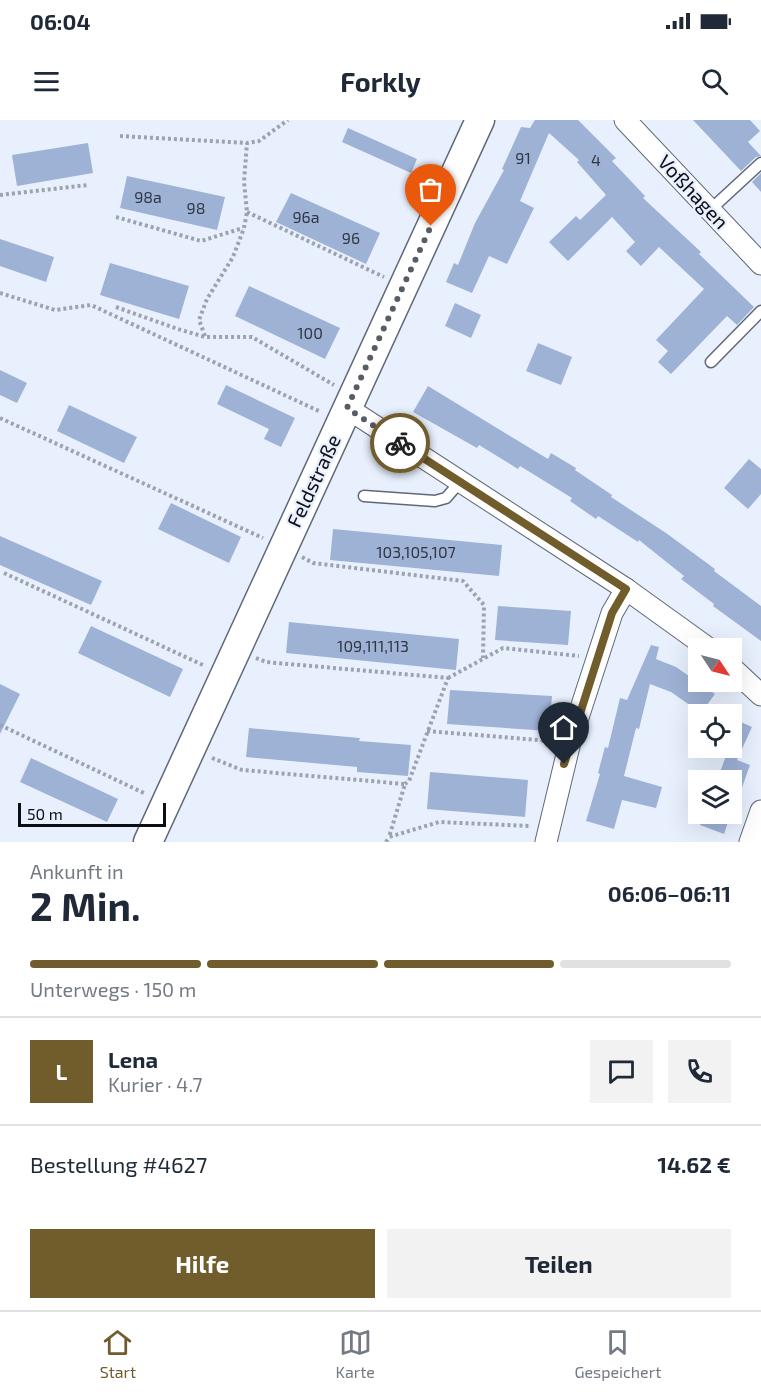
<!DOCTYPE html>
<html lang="de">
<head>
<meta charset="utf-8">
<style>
	body { margin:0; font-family:"Exo 2",sans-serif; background:#f2f2f3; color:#1f2937; height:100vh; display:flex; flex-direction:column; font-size:22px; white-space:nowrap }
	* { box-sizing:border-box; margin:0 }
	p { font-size:20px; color:#747a83 }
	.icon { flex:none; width:33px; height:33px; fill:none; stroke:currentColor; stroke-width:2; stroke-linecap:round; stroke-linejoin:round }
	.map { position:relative; height:722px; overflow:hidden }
	.side { display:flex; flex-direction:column; background:#fff; flex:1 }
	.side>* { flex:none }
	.needle { width:39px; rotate:125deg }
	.buttons { position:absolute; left:688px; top:518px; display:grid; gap:12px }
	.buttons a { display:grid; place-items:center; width:54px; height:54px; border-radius:0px; background:#fff; box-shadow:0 6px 24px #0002; font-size:30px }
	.scale { position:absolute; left:18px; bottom:15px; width:148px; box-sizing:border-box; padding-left:6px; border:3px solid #0b0e13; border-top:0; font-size:16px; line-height:21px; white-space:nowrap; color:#0b0e13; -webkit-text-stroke:4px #e8f0fe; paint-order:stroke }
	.pin { position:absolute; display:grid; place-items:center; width:51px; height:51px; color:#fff; margin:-62px -26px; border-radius:50% 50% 50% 0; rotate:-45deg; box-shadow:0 0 6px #0007 }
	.pin .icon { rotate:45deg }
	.courier { position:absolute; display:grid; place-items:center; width:60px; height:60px; margin:-30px; border:4px solid #715c2b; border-radius:50%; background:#fff; color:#222; box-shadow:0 2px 8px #0007 }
	.head em { font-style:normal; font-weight:700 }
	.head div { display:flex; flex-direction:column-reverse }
	.head { display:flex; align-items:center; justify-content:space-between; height:102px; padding:0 30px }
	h1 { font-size:39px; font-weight:700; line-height:45px }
	.bar { display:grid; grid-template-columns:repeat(4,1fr); gap:9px 6px; align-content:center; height:72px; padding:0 30px }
	.bar i { height:8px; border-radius:4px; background:#e0e1e3 }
	.bar .selected { background:#715c2b }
	.bar p { grid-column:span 4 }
	.line { display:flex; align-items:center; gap:15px; padding:0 30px; border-top:2px solid #e0e1e3 }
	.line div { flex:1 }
	.round { display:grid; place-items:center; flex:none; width:63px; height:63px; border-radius:0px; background:#f2f2f3 }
	.cta { display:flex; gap:12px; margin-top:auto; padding:12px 30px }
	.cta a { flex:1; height:69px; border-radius:0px; background:#715c2b; color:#fff; font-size:24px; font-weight:700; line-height:69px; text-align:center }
	.cta a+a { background:#f2f2f3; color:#1f2937 }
	.status { display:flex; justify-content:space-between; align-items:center; height:42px; padding:0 30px; background:#fff; direction:ltr }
	.status svg { height:16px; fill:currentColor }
	header { display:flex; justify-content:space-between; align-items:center; height:78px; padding:0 30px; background:#fff; font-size:27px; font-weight:700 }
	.dock { display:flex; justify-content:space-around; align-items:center; height:84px; border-top:2px solid #e0e1e3; background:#fff; font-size:16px; color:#747a83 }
	.dock a { display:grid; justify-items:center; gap:3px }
	.dock .selected { color:#715c2b }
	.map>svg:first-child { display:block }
	.building { fill:#9eb2d6 }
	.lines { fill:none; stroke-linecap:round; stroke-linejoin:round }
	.lane-casing { stroke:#606878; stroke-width:13 }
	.street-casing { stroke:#606878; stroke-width:23 }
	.secondary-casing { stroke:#606878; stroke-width:31 }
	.path { stroke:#9da3ae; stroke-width:4; stroke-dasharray:3 3; stroke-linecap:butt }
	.lane { stroke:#fff; stroke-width:10 }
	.street { stroke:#fff; stroke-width:21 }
	.secondary { stroke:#fff; stroke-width:28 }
	.done { stroke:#585d65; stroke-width:6; stroke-dasharray:0 10.8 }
	.route { stroke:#715c2b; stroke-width:8 }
	.labels { text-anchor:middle; stroke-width:4.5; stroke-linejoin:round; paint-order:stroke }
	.number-label { font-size:16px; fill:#303744 }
	.street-label { font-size:20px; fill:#0b0e13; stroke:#e8f0fe }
</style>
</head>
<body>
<div class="status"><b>06:04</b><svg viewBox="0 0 49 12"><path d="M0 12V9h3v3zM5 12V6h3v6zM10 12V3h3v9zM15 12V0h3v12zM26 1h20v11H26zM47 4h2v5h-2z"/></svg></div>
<header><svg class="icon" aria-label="menu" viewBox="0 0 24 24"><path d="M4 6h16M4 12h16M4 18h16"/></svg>Forkly<svg class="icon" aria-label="search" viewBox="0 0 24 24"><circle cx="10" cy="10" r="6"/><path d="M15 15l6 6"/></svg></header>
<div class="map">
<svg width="761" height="722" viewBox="0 0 761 722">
	<rect width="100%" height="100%" fill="#e8f0fe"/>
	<!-- building -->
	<g class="building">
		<path d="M535 0H578L616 38 612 41 645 76 643 78 701 132 699 134 754 187 737 205 727 196 671 254 658 242 668 231 656 220 704 169 659 127 641 146 626 131 635 122 612 97 568 141 549 122 576 96 580 100 606 75 577 42 579 40 549 13 520 81 534 88 507 144 489 136 472 173 446 162 454 143 458 145 475 103 504 50 502 49 521 7 530 8Z"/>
		<path d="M693 0H750L760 11 748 22 761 36 756 37 741 51Z"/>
		<path d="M348 8 417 39 411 53 342 22Z"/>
		<path d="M88 23 93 53 17 66 12 35Z"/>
		<path d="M761 53V72L752 62Z"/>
		<path d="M127 56 225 77 217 110 120 88Z"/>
		<path d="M291 73 380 113 366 144 276 102Z"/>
		<path d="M0 119 54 137 46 162 0 146Z"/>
		<path d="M110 143 189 166 179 199 100 175Z"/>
		<path d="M249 166 340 208 325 239 235 196Z"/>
		<path d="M455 183 481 195 471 218 445 206Z"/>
		<path d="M538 223 572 237 561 265 526 251Z"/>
		<path d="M0 250 27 263 17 283 0 275Z"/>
		<path d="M226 265 295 298 281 327 264 319 269 309 217 284Z"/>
		<path d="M428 266 548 339 551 333 576 348 575 350 612 375 611 377 666 413 715 449 714 451 761 486V521L713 486 714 484 681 459 684 456 639 420 638 422 598 396 596 399 570 381 572 378 520 346 518 349 479 325 477 328 413 292Z"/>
		<path d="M69 285 137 317 124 343 57 311Z"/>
		<path d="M749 339 761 349V374L748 389 724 368Z"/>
		<path d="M171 383 241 417 229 443 158 409Z"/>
		<path d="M333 409 502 425 499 456 330 440Z"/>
		<path d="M0 416 102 461 91 485 0 445Z"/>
		<path d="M498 486 571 491 568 525 495 520Z"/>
		<path d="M289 502 459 519 456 550 286 533Z"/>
		<path d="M91 506 183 549 170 577 78 533Z"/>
		<path d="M651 525 659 527 656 539 676 547 715 574 701 593 671 572 650 564 639 609 636 608 624 656 662 667 656 688 622 680 614 709 586 701 600 654 598 653 605 627 608 628 620 578 627 580Z"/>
		<path d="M0 564 20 574 0 614Z"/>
		<path d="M450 570 552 576 549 611 447 604Z"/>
		<path d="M732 598 752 607 737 640 750 645 734 690H732V660H717L726 636 732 638Z"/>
		<path d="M249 608 360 618 359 621 411 625 408 656 357 652V647L246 637Z"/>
		<path d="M31 638 118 679 107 702 20 662Z"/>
		<path d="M430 652 528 660 525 697 427 689Z"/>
		<path d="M705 693H731L724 714 700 705Z"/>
	</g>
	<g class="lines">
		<!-- lane casing -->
		<g class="lane-casing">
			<g id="lane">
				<path d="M710 90 761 43"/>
				<path d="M711 242 761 191"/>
				<path d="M364 376 435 381 446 378 460 362"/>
			</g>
		</g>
		<!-- street casing -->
		<g class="street-casing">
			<g id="street">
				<path d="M625 0 761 144"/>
				<path d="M347 288 626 469 708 528"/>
				<path d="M732 548 761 575"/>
				<path d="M546 722 570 622 612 493 626 469"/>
				<path d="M750 722 761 691"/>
			</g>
		</g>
		<!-- secondary casing -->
		<g class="secondary-casing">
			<path id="secondary" d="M148 722 480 0"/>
		</g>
		<!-- path -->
		<g class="path">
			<path d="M120 16 247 23 259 21 288 0"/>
			<path d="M0 75 88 65"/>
			<path d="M247 92 384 157"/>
			<path d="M116 97 201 121 243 108"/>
			<path d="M0 173 55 190 91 185 321 292"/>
			<path d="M116 187 178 209 205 217H252L334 265"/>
			<path d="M205 216 199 200 207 179 233 137 244 108 247 92 244 62 247 23"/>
			<path d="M0 298 263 418"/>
			<path d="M302 437 313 443 463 461 484 485 483 538"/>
			<path d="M4 453 205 546"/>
			<path d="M256 538 266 542 448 558 409 661 405 664"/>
			<path d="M448 558 503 528 579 536"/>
			<path d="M0 605 146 674"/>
			<path d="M427 611 551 621"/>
			<path d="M212 638 242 650 405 664 389 717 439 702 530 706"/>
			<path d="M386 722 389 717"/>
		</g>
		<!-- lane -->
		<use href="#lane" class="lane"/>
		<!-- street -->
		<use href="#street" class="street"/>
		<!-- secondary -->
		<use href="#secondary" class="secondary"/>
	</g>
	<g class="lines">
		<!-- done -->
		<path class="done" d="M400 323 347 288 431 106"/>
		<!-- route -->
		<path class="route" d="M400 323 626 469 612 493 564 644"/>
	</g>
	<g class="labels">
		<!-- number labels -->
		<g class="number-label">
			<text x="523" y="44">91</text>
			<text x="596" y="46">4</text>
			<text x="148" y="83">98a</text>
			<text x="196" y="94">98</text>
			<text x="306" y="103">96a</text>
			<text x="351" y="124">96</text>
			<text x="310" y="219">100</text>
			<text x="416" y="438">103,105,107</text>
			<text x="373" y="532">109,111,113</text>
		</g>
		<!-- street labels -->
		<g class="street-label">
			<text transform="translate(693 72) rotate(47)" y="7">Voßhagen</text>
			<text transform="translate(314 361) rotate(-65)" y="7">Feldstraße</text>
		</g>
	</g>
</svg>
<div class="buttons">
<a><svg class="needle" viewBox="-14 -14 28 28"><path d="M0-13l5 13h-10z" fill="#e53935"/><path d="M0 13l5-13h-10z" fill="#747a83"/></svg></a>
<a><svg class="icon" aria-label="locate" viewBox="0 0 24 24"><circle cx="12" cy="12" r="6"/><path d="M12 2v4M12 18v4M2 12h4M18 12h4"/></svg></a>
<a><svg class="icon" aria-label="layers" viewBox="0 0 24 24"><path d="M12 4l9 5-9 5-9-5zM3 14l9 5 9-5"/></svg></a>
</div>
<div class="scale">50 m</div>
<div class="pin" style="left:431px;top:106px;background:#ea580c"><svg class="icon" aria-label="bag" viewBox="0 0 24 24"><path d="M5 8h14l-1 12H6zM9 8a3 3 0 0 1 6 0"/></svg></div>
<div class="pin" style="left:564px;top:644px;background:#1f2937"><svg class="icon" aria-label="home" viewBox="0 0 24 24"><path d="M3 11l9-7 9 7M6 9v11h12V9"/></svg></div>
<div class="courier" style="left:400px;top:323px"><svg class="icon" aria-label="bike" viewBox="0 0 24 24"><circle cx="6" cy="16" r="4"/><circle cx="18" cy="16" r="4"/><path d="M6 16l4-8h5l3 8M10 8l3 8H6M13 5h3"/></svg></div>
</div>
<section class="side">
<div class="head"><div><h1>2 Min.</h1><p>Ankunft in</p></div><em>06:06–06:11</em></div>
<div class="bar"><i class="selected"></i><i class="selected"></i><i class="selected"></i><i></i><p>Unterwegs · 150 m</p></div>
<div class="line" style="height:108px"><b class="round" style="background:#715c2b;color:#fff">L</b><div><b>Lena</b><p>Kurier · 4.7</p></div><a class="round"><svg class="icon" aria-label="chat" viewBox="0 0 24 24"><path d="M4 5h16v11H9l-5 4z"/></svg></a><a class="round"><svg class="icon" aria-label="phone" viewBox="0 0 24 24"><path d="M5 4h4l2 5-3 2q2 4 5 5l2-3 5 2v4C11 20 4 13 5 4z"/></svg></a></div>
<div class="line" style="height:78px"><div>Bestellung #4627</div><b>14.62 €</b></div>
<div class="cta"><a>Hilfe</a><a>Teilen</a></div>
</section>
<nav class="dock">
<a class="selected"><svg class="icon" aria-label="home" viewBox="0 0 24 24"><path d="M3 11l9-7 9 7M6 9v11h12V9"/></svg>Start</a>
<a><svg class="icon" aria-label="map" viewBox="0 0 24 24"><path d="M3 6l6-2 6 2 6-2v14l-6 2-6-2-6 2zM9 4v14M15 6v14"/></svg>Karte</a>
<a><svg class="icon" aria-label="saved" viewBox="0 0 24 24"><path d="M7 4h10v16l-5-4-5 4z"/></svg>Gespeichert</a>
</nav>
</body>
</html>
